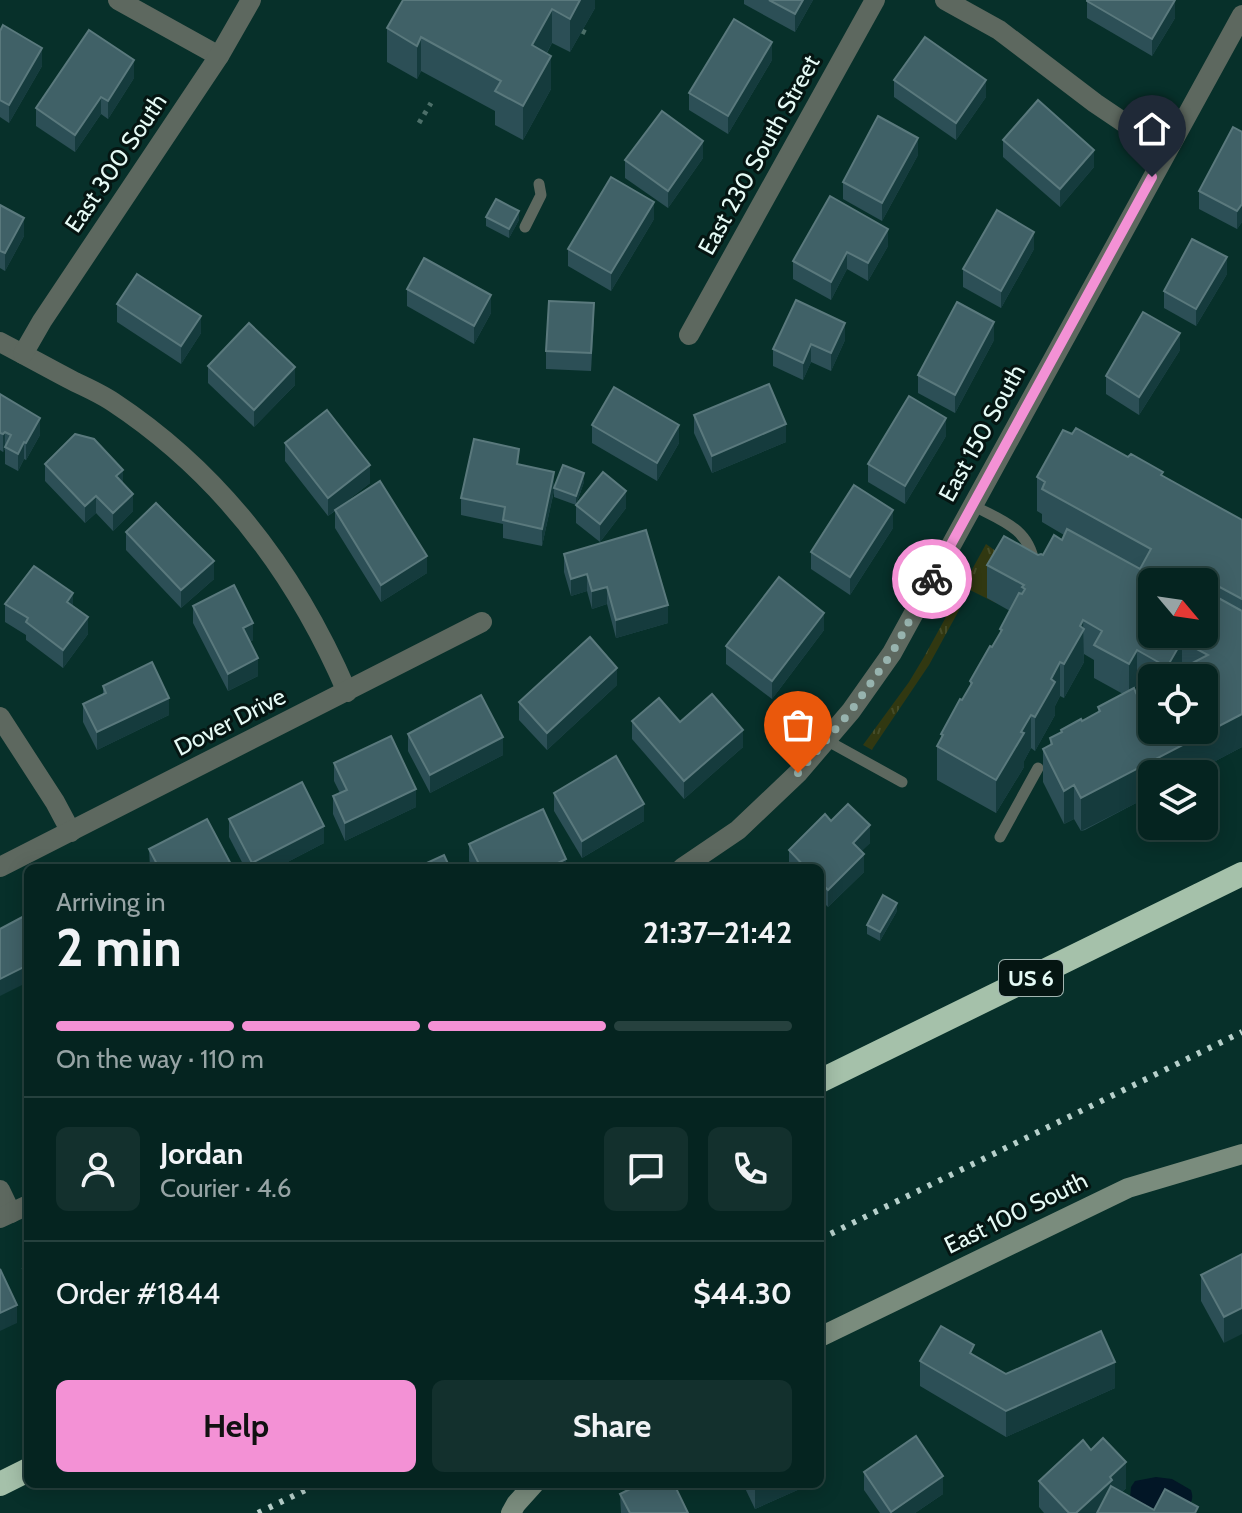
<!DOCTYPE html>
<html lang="en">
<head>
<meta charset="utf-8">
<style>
	body { margin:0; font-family:Cabin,sans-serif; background:#13302d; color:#f1f3f6; height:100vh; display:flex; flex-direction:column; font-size:30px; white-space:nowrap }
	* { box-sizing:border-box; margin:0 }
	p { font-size:26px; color:#97a4a5 }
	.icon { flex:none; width:44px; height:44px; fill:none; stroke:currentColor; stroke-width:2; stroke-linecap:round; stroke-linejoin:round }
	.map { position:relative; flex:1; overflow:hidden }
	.side { position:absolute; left:24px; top:864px; width:800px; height:624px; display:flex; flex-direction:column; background:#052420; border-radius:12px; box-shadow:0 4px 20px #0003,0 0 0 2px #26413e }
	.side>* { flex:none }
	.needle { width:52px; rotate:119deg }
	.buttons { position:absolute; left:1138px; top:568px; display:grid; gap:16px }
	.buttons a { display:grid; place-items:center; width:80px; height:80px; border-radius:12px; background:#052420; box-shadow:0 4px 20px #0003,0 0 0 2px #26413e; font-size:40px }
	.pin { position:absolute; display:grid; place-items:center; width:68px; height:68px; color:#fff; margin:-82px -34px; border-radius:50% 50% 50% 0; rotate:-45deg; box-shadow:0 0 8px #0007 }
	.pin .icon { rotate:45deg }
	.courier { position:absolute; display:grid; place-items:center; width:80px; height:80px; margin:-40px; border:6px solid #f391d5; border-radius:50%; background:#fff; color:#222; box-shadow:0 2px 10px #0007 }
	.headline em { font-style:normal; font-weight:700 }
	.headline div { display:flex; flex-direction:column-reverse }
	.headline { display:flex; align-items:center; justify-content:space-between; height:136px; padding:0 32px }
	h1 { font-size:52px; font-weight:700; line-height:60px }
	.bar { display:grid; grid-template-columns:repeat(4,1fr); gap:12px 8px; align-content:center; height:96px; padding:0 32px }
	.bar i { height:10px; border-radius:6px; background:#26413e }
	.bar .selected { background:#f391d5 }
	.bar p { grid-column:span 4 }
	.line { display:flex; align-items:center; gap:20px; padding:0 32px; border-top:2px solid #26413e }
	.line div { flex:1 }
	.round { display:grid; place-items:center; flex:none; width:84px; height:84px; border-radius:12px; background:#13302d }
	.cta { display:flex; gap:16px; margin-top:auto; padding:16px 32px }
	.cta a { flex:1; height:92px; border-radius:12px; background:#f391d5; color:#111; font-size:32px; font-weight:700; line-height:92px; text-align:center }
	.cta a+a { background:#13302d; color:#f1f3f6 }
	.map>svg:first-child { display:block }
	.grass { fill:url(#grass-tufts) }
	.water { fill:#021626 }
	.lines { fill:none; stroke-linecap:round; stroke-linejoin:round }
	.path { stroke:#4c6f69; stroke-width:5; stroke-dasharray:4 6; stroke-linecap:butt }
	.lane { stroke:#5d685f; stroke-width:11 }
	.street { stroke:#5d685f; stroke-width:20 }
	.secondary { stroke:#7a8c7d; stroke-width:20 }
	.highway { stroke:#a5c1aa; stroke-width:24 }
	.rail { stroke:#b7d0cb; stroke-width:6; stroke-dasharray:4 8; stroke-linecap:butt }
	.wall { fill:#2c4f56; fill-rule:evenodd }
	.shaded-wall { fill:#153b3d }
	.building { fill:#406167; stroke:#5a797d; stroke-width:2 }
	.done { stroke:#97b3ae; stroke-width:8; stroke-dasharray:0 14.4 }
	.route { stroke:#f391d5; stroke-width:10 }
	.labels { text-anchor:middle; stroke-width:6; stroke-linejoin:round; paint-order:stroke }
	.shield { fill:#051512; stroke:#a2b5b1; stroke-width:2 }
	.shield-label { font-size:22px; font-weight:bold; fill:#e5faf5 }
	.street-label { font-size:24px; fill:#e5faf5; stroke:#051512 }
</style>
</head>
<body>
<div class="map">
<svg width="1242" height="1513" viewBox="0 0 1242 1513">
	<defs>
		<pattern id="grass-tufts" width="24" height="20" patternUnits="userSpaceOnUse" patternTransform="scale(2)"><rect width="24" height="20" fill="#313811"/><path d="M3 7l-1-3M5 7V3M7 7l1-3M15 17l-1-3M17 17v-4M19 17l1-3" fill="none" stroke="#454c28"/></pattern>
	</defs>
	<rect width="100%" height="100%" fill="#07302a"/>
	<!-- grass -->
	<path class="grass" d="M986 544 1004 557 1013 574 996 603 970 590 929 665 873 748 872 750 863 745 909 682 924 657Z"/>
	<!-- water -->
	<path class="water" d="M1156 1477 1172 1479 1191 1490C1193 1497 1193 1500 1188 1506L1146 1509 1130 1499 1131 1487 1135 1481Z"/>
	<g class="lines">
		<!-- path -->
		<g class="path">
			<path d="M582 31 586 33"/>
			<path d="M419 123 431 103"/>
		</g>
		<!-- lane -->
		<g class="lane">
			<path d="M525 227 541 195 539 184"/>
			<path d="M972 505C1000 520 1029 528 1034 563"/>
			<path d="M826 740 902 782"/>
			<path d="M1000 837 1038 768"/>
		</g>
		<!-- street -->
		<g class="street">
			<path d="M118 0 219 56"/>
			<path d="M945 0 999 30 1095 103 1166 151"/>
			<path d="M689 335 875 0"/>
			<path d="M0 342C25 355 50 369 75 382 88 388 101 394 113 402 222 474 296 573 347 692"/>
			<path d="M23 354 42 321 219 56 251 0"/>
			<path d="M0 717 55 802 71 832"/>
			<path d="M0 867 482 622"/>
			<path d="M682 868 738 830 798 773 851 711 892 653 1242 15"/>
			<path d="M0 1190 11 1213"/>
			<path d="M0 1218 28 1205"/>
		</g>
		<!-- secondary -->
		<g class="secondary">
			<path d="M820 1337 1128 1188 1242 1154"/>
			<path d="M511 1513 516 1504 534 1484"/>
		</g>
		<!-- highway -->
		<g class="highway">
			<path d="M820 1081 1242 874"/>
			<path d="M0 1484 28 1470"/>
		</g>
		<!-- rail -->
		<g class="rail">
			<path d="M820 1239 1242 1032"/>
			<path d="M258 1513 318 1484"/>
		</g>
	</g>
	<!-- wall -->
	<g class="wall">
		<path d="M595 0V8L570 52 552 43 547 53 551 89 523 140 495 125V111L421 71 417 79 387 62V28Z"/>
		<path d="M744 0H813L795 32 744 4Z"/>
		<path d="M1087 1 1175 18 1152 56 1087 18Z"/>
		<path d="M0 31 42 66 9 123 0 117Z"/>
		<path d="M772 60 728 134 689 110V93Z"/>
		<path d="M134 78 108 119 101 114 75 152 36 126V108Z"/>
		<path d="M894 80 986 97 956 140 894 97Z"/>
		<path d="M1242 132V222L1237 229 1199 209V191Z"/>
		<path d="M1003 140 1094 167 1060 207 1003 157Z"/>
		<path d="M918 155 882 221 843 199V182Z"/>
		<path d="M703 158 668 208 625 178V160Z"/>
		<path d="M0 205 24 236 5 271 0 268Z"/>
		<path d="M486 217 519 220 509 238 486 226Z"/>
		<path d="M654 219 611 291 568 266V249Z"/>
		<path d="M888 246 868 281 847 269 831 300 793 279V261Z"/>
		<path d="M1034 249 1001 308 963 287V269Z"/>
		<path d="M1227 274 1196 326 1164 308V291Z"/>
		<path d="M407 289 491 313 474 344 407 306Z"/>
		<path d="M117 304 201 333 181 364 117 322Z"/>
		<path d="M594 320 591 371 546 369V351Z"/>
		<path d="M845 340 831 371 811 362 803 380 773 366V349Z"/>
		<path d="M994 340 955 413 918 393V375Z"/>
		<path d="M1180 350 1139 415 1106 394V376Z"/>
		<path d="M208 366 295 385 254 427 208 383Z"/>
		<path d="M0 394 40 435 26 460 24 459 18 471 5 464V449L3 452 0 450Z"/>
		<path d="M694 415 786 442 712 473 694 433Z"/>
		<path d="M592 425 679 443 657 481 592 443Z"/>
		<path d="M946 436 905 504 868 482V464Z"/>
		<path d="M285 443 370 483 335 510 427 573 381 602 335 528V511L328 516 285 461Z"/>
		<path d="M45 464 123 483 133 511 113 531 96 513 85 523 45 481Z"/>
		<path d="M519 465 554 487 584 482 576 505 554 497V491L542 546 503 538V524L461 515V498Z"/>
		<path d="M1163 476 1242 520V747L1085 830 1081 831 1074 819 1064 824 1043 782V749L1050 745V738L1061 733V730L1082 721 1098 712V707L1123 694 1094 678V660L1084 654V662L1064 698 1060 696 1055 706V715L1035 751 1031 748 1024 761V767L996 813 937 780V746L941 739V734L970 687V681L992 647 1000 634V629L1010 611 987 598V565L1043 555 1062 540 1064 535 1042 522V514L1037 511V477ZM1152 582H1204V634ZM1152 678H1204L1152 730ZM1137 684 1145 688 1136 693 1134 689Z"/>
		<path d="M576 505 626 508 600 542 576 523Z"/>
		<path d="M893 528 850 595 811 569V552Z"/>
		<path d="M126 532 214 579 181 608 126 550Z"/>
		<path d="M564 554 668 623 616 638 607 604 592 609 587 591 571 596 564 572Z"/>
		<path d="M5 604 73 606 88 634 63 668 26 640V635L5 622Z"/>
		<path d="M193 606 253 640 250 642 258 676 228 691 193 623Z"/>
		<path d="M824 630 772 699 726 664V646Z"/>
		<path d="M617 685 547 750 519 720V702Z"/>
		<path d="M103 686 169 715 97 750 83 722V704L103 694Z"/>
		<path d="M632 721 680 722 743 747 684 799 632 739Z"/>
		<path d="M408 734 503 755 430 793 408 751Z"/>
		<path d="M334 763 416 807 345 841 333 814V796L340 793 334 781Z"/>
		<path d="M554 793 644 821 582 858 554 811Z"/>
		<path d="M229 819 324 843 276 868H245L229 837Z"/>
		<path d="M870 843 861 851 864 872 828 907 820 899V868H789V850Z"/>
		<path d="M469 844 566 868H472L469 861Z"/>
		<path d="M149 849 233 868H150Z"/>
		<path d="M897 911 880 941 867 934V925Z"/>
		<path d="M1242 1254 1224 1343 1201 1301V1275Z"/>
		<path d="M28 1267V1296L23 1287V1269Z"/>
		<path d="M974 1355 1006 1374 1115 1388 1006 1437 920 1386V1361Z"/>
		<path d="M864 1472 943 1494 915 1513H880L864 1490Z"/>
		<path d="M1039 1481 1126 1488 1122 1492 1154 1510 1198 1513H1044L1039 1507Z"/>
		<path d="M743 1484H802V1488L755 1509Z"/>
		<path d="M620 1494 688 1513H621Z"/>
	</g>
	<!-- shaded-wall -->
	<g class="shaded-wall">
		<path d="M580 0H595V8L570 52V19Z"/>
		<path d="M803 0H813L795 32V14Z"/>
		<path d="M1175 0V18L1152 56V39Z"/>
		<path d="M552 9V43L532 79V45Z"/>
		<path d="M421 37V71L417 79V46Z"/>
		<path d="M772 42V60L728 134V116Z"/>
		<path d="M42 48V66L9 123V105Z"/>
		<path d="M551 56V89L523 140V106Z"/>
		<path d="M134 60V78L108 119V101Z"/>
		<path d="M986 80V97L956 140V123Z"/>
		<path d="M101 97V114L75 152V135Z"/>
		<path d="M918 138V155L882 221V203Z"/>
		<path d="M703 141V158L668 208V191Z"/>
		<path d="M1094 150V167L1060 207V189Z"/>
		<path d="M654 202V219L611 291V273Z"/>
		<path d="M1242 204V222L1237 229V211Z"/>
		<path d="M519 211V220L509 238V229Z"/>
		<path d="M24 218V236L5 271V253Z"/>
		<path d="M888 229V246L868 281V263Z"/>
		<path d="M1034 232V249L1001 308V291Z"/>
		<path d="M847 252V269L831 300V282Z"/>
		<path d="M1227 257V274L1196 326V309Z"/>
		<path d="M491 295V313L474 344V326Z"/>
		<path d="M201 316V333L181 364V346Z"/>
		<path d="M994 322V340L955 413V395Z"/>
		<path d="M845 323V340L831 371V353Z"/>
		<path d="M1180 333V350L1139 415V397Z"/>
		<path d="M811 344V362L803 380V363Z"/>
		<path d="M295 367V385L254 427V410Z"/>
		<path d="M40 418V435L26 460V443Z"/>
		<path d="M946 418V436L905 504V486Z"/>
		<path d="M786 424V442L712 473V456Z"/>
		<path d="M679 425V443L657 481V463Z"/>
		<path d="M5 432V449L3 452V434Z"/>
		<path d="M24 442V459L18 471V454Z"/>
		<path d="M370 465V483L328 516V498Z"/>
		<path d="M123 470V487L116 476Z"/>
		<path d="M554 472V490L542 546V529Z"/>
		<path d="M584 473V482L576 505V496Z"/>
		<path d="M626 491V508L600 542V524Z"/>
		<path d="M133 494V511L113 531V513Z"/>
		<path d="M96 496V513L85 523V506Z"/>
		<path d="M893 510V528L850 595V577Z"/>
		<path d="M427 556V573L381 602V585Z"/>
		<path d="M214 561V579L181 608V590Z"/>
		<path d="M587 574V591L571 596V579Z"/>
		<path d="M607 587V604L592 609V591Z"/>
		<path d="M73 593V611L67 602Z"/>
		<path d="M668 605V623L616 638V620Z"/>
		<path d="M824 613V630L772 699V681Z"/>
		<path d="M88 617V634L63 668V650Z"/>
		<path d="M1083 620 1084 662 1064 698V664Z"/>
		<path d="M253 623V640L243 646V628Z"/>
		<path d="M1182 641V674L1167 678V667Z"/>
		<path d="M1137 650V684L1129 697V664Z"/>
		<path d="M258 658V676L228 691V674Z"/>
		<path d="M1060 662V696L1055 706V715L1035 751V717L1051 679Z"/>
		<path d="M617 668V685L547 750V733Z"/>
		<path d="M169 698V715L97 750V732Z"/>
		<path d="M1242 714V747L1191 774H1152V795L1081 831V798Z"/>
		<path d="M1031 715V748L1024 761V767L996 813V780Z"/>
		<path d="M743 730V747L684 799V781Z"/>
		<path d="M503 737V755L430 793V775Z"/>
		<path d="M1074 785V819L1064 824V791Z"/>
		<path d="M416 789V807L345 841V823Z"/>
		<path d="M644 804V821L582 858V841Z"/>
		<path d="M870 825V843L853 860V843Z"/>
		<path d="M324 826V843L276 868H252V863Z"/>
		<path d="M864 854V872L828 907V890Z"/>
		<path d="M566 859V868H548Z"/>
		<path d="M897 903V911L880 941V932Z"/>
		<path d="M28 965V982L0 996V979Z"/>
		<path d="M17 1305V1323L0 1331V1313Z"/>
		<path d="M1242 1308V1334L1224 1343V1317Z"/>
		<path d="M1115 1362V1388L1006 1437V1411Z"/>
		<path d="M1126 1462V1488L1112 1501 1104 1513H1076L1110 1477Z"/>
		<path d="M943 1476V1494L915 1513H891Z"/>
		<path d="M755 1484H802V1488L755 1509Z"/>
	</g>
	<!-- building -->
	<g class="building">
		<path d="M403 0H580L570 19 552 9 532 45 551 56 523 106 495 91 501 81 421 37 417 46 387 28Z"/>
		<path d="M769 0H803L795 14Z"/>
		<path d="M1087 0H1175L1152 39 1087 1Z"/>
		<path d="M734 19 772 42 728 116 689 93Z"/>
		<path d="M3 25 42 48 9 105 0 100V31Z"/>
		<path d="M89 30 134 60 108 101 101 97 75 135 36 108Z"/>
		<path d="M925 37 986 80 956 123 894 80Z"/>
		<path d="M1038 100 1094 150 1060 189 1003 140Z"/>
		<path d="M662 111 703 141 668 191 625 160Z"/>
		<path d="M878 116 918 138 882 203 843 182Z"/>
		<path d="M1233 127 1242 132V204L1237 211 1199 191Z"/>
		<path d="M611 177 654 202 611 273 568 249Z"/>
		<path d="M830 196 888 229 868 263 847 252 831 282 793 261Z"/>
		<path d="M496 199 519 211 509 229 486 217Z"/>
		<path d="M0 205 24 218 5 253 0 251Z"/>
		<path d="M997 210 1034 232 1001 291 963 269Z"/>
		<path d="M1192 239 1227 257 1196 309 1164 291Z"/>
		<path d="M424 258 491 295 474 326 407 289Z"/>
		<path d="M137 274 201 316 181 346 117 304Z"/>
		<path d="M796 300 845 323 831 353 811 344 803 363 773 349Z"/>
		<path d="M549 301 594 303 591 353 546 351Z"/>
		<path d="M957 302 994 322 955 395 918 375Z"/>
		<path d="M1143 312 1180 333 1139 397 1106 376Z"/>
		<path d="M249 323 295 367 254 410 208 366Z"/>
		<path d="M769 384 786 424 712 456 694 415Z"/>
		<path d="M614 387 679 425 657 463 592 425Z"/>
		<path d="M0 394 40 418 26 443 24 442 18 454 5 447 11 435 5 432 3 434 0 433Z"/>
		<path d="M909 396 946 418 905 486 868 464Z"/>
		<path d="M327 410 370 465 328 498 285 443Z"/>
		<path d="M1076 428 1128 457 1131 454 1163 472 1161 475 1242 520V599L1203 578 1200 582H1152V634H1204V590L1242 611V714L1081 798 1074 785 1064 791 1043 749 1052 744 1050 738 1062 732 1061 730 1081 719 1082 721 1100 711 1098 707 1134 688 1136 693 1152 684V730H1204V678H1158L1174 669 1175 672 1208 655 1182 641 1167 667 1137 650 1129 664 1094 645 1102 631 1083 620 1080 626 1084 629 1064 664 1060 662 1051 679 1055 682 1035 717 1031 715 1021 732 1024 733 996 780 937 746 943 735 941 734 960 699 962 700 972 683 970 681 990 646 992 647 1002 630 1000 629 1019 593 1022 594 1025 589 1022 587 1024 585 987 565 1004 536 1038 555 1041 554 1043 555 1054 535 1062 540 1067 529 1140 569 1151 549 1042 489 1045 482 1037 477 1063 430 1072 434Z"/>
		<path d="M75 434 94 439 123 470 116 476 133 494 113 513 96 496 85 506 45 464Z"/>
		<path d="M474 439 519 449 517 464 554 472 542 529 503 520 505 507 461 498Z"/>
		<path d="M563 465 584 473 576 496 554 488Z"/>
		<path d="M603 472 626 491 600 524 576 505Z"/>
		<path d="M380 481 427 556 381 585 335 510Z"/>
		<path d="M854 485 893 510 850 577 811 552Z"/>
		<path d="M156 503 214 561 181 590 126 532Z"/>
		<path d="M646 530 668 605 616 620 607 587 592 591 587 574 571 579 564 554Z"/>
		<path d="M34 566 73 593 67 602 88 617 63 650 26 622 28 618 5 604Z"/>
		<path d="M779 577 824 613 772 681 726 646Z"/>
		<path d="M234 585 253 623 243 628 258 658 228 674 193 606Z"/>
		<path d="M590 637 617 668 547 733 519 702Z"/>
		<path d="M152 662 169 698 97 732 83 704 106 693 103 686Z"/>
		<path d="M712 694 743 730 684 781 632 721 659 698 680 722Z"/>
		<path d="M481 695 503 737 430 775 408 734Z"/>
		<path d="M391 736 416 789 345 823 333 796 347 790 334 763Z"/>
		<path d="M616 756 644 804 582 841 554 793Z"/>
		<path d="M302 782 324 826 252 863 229 819Z"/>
		<path d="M848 804 870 825 853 843 864 854 828 890 820 882V868H806L789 850 825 814 831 821Z"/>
		<path d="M543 809 566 859 548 868H481L469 844Z"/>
		<path d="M207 819 233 868H159L149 849Z"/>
		<path d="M444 855 450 868H416Z"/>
		<path d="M883 895 897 903 880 932 867 925Z"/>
		<path d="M28 914V965L0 979V929Z"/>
		<path d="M1242 1254V1308L1224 1317 1201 1275Z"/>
		<path d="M28 1267V1278L23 1269Z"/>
		<path d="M0 1269 17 1305 0 1313Z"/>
		<path d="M941 1326 974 1345 970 1353 1006 1374 1101 1331 1115 1362 1006 1411 920 1361Z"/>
		<path d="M916 1436 943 1476 891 1512 864 1472Z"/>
		<path d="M1103 1438 1126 1462 1110 1477 1112 1480 1076 1513H1069L1039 1481 1083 1440 1091 1450Z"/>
		<path d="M640 1484H674L688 1513H630L620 1494Z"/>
		<path d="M1111 1486 1154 1510 1165 1489 1198 1507 1195 1513H1097Z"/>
	</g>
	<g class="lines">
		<!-- done -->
		<path class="done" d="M798 773 851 711 892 653 932 579"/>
		<!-- route -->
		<path class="route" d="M932 579 1152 177"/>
	</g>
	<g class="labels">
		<!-- shield labels -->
		<rect class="shield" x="999" y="960" width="64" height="36" rx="6"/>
		<g class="shield-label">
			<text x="1031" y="986">US 6</text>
		</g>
		<!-- street labels -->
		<g class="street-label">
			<text transform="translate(759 155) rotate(-61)" y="8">East 230 South Street</text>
			<text transform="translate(116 163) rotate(-56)" y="8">East 300 South</text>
			<text transform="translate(982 433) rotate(-61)" y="8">East 150 South</text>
			<text transform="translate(230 722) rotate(-27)" y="8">Dover Drive</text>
			<text transform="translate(1016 1213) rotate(-26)" y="8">East 100 South</text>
		</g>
	</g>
</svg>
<div class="buttons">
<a><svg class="needle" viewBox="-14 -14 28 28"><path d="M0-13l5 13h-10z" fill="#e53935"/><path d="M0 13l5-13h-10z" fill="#97a4a5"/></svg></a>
<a><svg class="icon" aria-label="locate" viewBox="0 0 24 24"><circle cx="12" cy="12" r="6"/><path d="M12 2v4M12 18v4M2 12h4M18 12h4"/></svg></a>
<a><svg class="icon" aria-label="layers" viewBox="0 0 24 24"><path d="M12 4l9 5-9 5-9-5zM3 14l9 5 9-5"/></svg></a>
</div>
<div class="pin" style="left:798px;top:773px;background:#ea580c"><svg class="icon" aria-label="bag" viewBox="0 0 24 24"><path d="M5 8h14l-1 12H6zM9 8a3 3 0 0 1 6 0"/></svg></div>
<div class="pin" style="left:1152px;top:177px;background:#1f2937"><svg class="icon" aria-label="home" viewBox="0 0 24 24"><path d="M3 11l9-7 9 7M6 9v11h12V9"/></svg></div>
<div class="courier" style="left:932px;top:579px"><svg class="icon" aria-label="bike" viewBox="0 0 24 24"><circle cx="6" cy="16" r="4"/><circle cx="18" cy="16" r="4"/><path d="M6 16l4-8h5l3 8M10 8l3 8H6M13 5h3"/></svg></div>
<section class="side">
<div class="headline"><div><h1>2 min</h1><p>Arriving in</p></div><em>21:37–21:42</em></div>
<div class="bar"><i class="selected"></i><i class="selected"></i><i class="selected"></i><i></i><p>On the way · 110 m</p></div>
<div class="line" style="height:144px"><a class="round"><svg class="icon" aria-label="person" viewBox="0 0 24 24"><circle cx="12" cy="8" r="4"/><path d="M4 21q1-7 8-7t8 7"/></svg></a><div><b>Jordan</b><p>Courier · 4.6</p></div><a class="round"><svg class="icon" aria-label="chat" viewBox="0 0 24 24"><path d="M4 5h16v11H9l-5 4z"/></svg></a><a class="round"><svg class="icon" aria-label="phone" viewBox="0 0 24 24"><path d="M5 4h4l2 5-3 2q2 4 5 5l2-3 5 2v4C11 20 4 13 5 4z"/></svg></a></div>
<div class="line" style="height:104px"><div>Order #1844</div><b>$44.30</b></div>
<div class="cta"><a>Help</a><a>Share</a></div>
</section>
</div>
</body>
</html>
